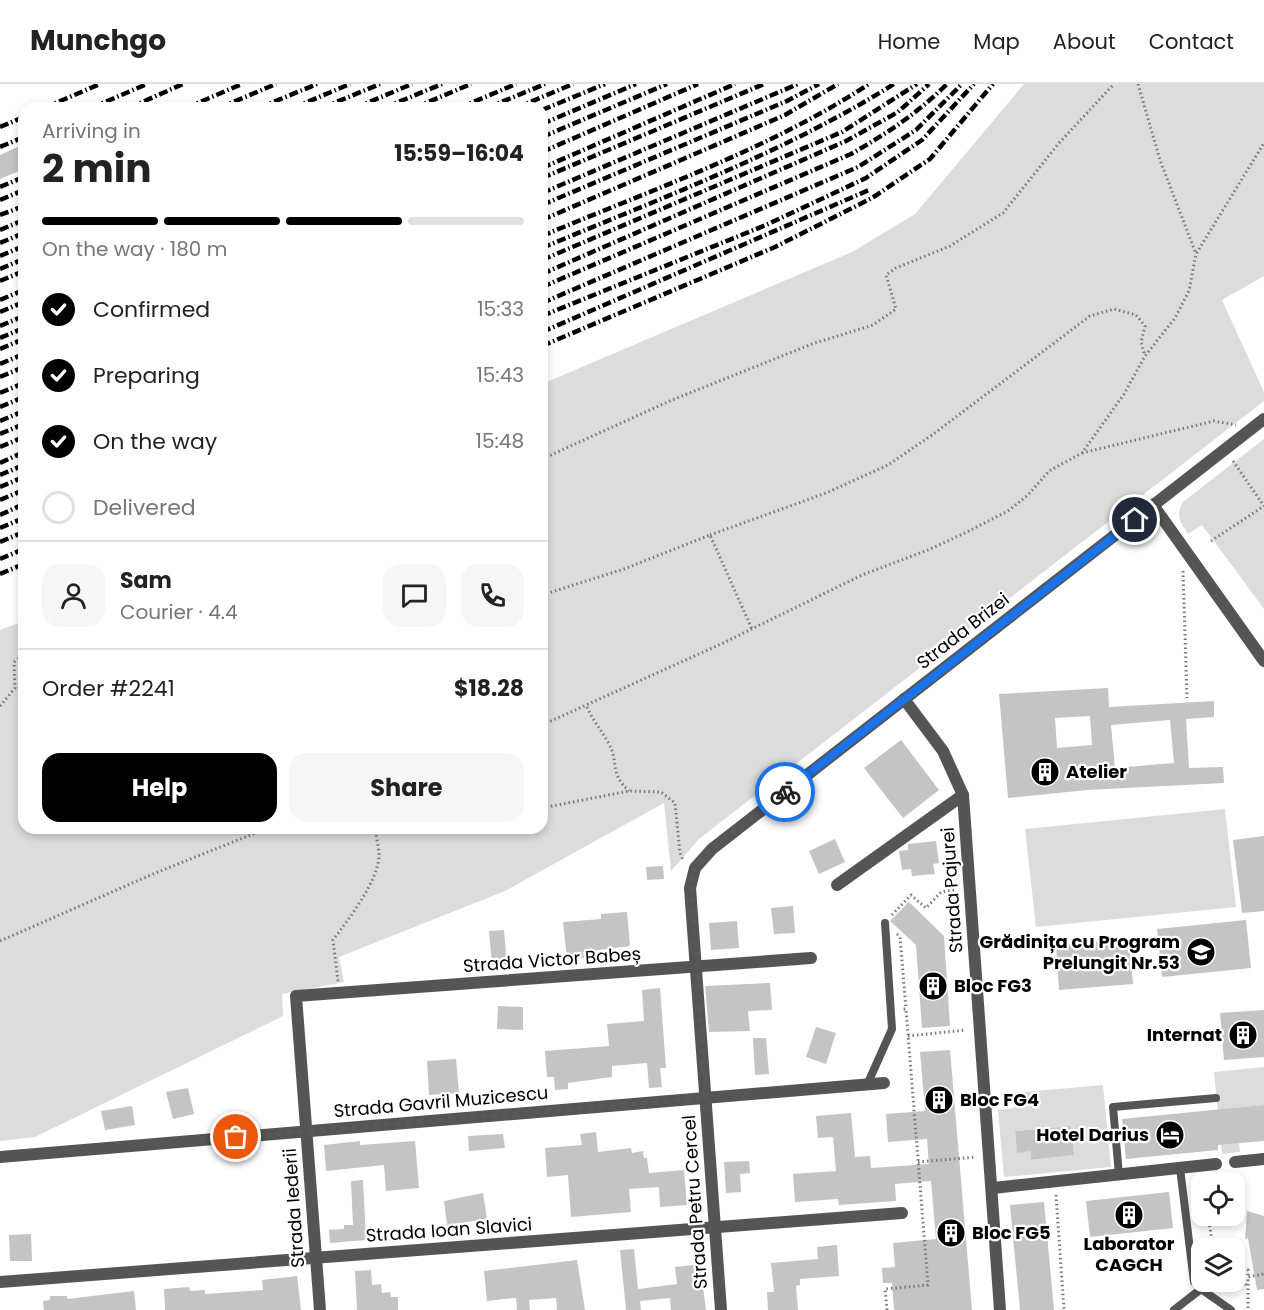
<!DOCTYPE html>
<html lang="en">
<head>
<meta charset="utf-8">
<style>
	body { margin:0; font-family:Poppins,sans-serif; background:#f6f6f6; color:#222; height:100vh; display:flex; flex-direction:column; font-size:22px; white-space:nowrap }
	* { box-sizing:border-box; margin:0 }
	p { font-size:20px; color:#767676 }
	.icon { flex:none; width:33px; height:33px; fill:none; stroke:currentColor; stroke-width:2; stroke-linecap:round; stroke-linejoin:round }
	.map { position:relative; flex:1; overflow:hidden }
	.panel { position:absolute; left:18px; top:18px; width:530px; height:732px; display:flex; flex-direction:column; background:#fff; border-radius:18px; box-shadow:0 3px 9px #0003 }
	.panel>* { flex:none }
	.tools { position:absolute; left:1191px; top:1088px; display:grid; gap:12px }
	.tools a { display:grid; place-items:center; width:54px; height:54px; border-radius:12px; background:#fff; box-shadow:0 3px 9px #0003; font-size:30px }
	.pin { position:absolute; display:grid; place-items:center; width:51px; height:51px; color:#fff; margin:-26px; border:3px solid #fff; border-radius:50%; box-shadow:0 2px 6px #0007 }
	.courier { position:absolute; display:grid; place-items:center; width:60px; height:60px; margin:-30px; border:4px solid #1a73e8; border-radius:50%; background:#fff; color:#222; box-shadow:0 2px 8px #0007 }
	.summary em { font-style:normal; font-weight:700 }
	.summary div { display:flex; flex-direction:column-reverse }
	.summary { display:flex; align-items:center; justify-content:space-between; height:102px; padding:0 24px }
	h1 { font-size:39px; font-weight:700; line-height:45px }
	.bar { display:grid; grid-template-columns:repeat(4,1fr); gap:9px 6px; align-content:center; height:72px; padding:0 24px }
	.bar i { height:8px; border-radius:4px; background:#e0e0e0 }
	.bar .current { background:#000 }
	.bar p { grid-column:span 4 }
	.line { display:flex; align-items:center; gap:15px; padding:0 24px; border-top:2px solid #e0e0e0 }
	.line div { flex:1 }
	.round { display:grid; place-items:center; flex:none; width:63px; height:63px; border-radius:18px; background:#f6f6f6 }
	ol { padding:0 24px; list-style:none }
	li { display:flex; align-items:center; gap:18px; height:66px }
	li p { margin-inline-start:auto }
	li .icon { padding:6px; border-radius:50%; background:#000; color:#fff; stroke-width:4 }
	li:last-child { color:#767676 }
	li i { width:33px; height:33px; border:3px solid #e0e0e0; border-radius:50% }
	.action { display:flex; gap:12px; margin-top:auto; padding:12px 24px }
	.action a { flex:1; height:69px; border-radius:18px; background:#000; color:#fff; font-size:24px; font-weight:700; line-height:69px; text-align:center }
	.action a+a { background:#f6f6f6; color:#222 }
	header { display:flex; align-items:center; gap:36px; box-sizing:border-box; height:84px; padding:0 30px; background:#fff; border-bottom:2px solid #e0e0e0 }
	header strong { font-size:28px }
	nav { display:flex; gap:33px; margin-inline-start:auto; font-size:21px }
	.map>svg:first-child { display:block }
	.green { fill:#dcdcdc; fill-rule:evenodd }
	.building { fill:#c4c4c4; fill-rule:evenodd }
	.lines { fill:none; stroke-linecap:round; stroke-linejoin:round }
	.path { stroke:#777; stroke-width:3; stroke-dasharray:1.5 3; stroke-linecap:butt }
	.service { stroke:#555; stroke-width:8 }
	.minor { stroke:#555; stroke-width:12 }
	.rail { stroke:#000; stroke-width:4.5; stroke-dasharray:9 3 1.5 3; stroke-linecap:butt }
	.done { stroke:#595959; stroke-width:6; stroke-dasharray:0 10.8 }
	.route { stroke:#1a73e8; stroke-width:8 }
	.labels { text-anchor:middle; stroke-width:4.5; stroke-linejoin:round; paint-order:stroke }
	.street-label { font-size:18px; fill:#000; stroke:#fff }
	.poi-label { font-size:18px; font-weight:bold; fill:#000; stroke:#fff; text-anchor:start }
</style>
</head>
<body>
<header>
<strong>Munchgo</strong>
<nav><a>Home</a><a>Map</a><a>About</a><a>Contact</a></nav>
</header>
<div class="map">
<svg width="1264" height="1226" viewBox="0 0 1264 1226">
	<rect width="100%" height="100%" fill="#fff"/>
	<!-- green -->
	<g class="green">
		<path d="M1024 0H1264V192L1222 216 1264 308V317L699 755 671 787 664 719 505 807 339 873 344 898 282 910 283 932 35 1053 0 1057V546L24 537V744H542V300L852 168 915 130Z"/>
		<path d="M1264 355V525L1202 441 1188 450C1180 438 1175 431 1183 418Z"/>
		<path d="M1225 725 1236 823 1036 843 1025 745Z"/>
		<path d="M1264 983V1021L1235 1024 1240 1068 1222 1070 1214 988Z"/>
		<path d="M1103 1001 1111 1083 1004 1093 998 1026 1014 1024 1012 1009ZM1071 1042 1074 1071 1032 1076 1031 1067 1017 1068 1015 1047Z"/>
	</g>
	<!-- building -->
	<g class="building">
		<path d="M24 60V85L0 95V71Z"/>
		<path d="M1108 604 1109 623 1214 617V633L1186 635 1189 684 1223 683 1224 699 1087 706 1008 714 999 610ZM1090 632 1092 661 1057 664 1055 634ZM1170 636 1174 679 1115 684 1111 641Z"/>
		<path d="M901 656 939 706 903 734 864 684Z"/>
		<path d="M1264 752V827L1242 829 1233 756Z"/>
		<path d="M835 755 845 778 819 790 809 767Z"/>
		<path d="M936 757 939 779 933 780 935 790 912 792 911 785 902 786 899 767 908 766V760Z"/>
		<path d="M663 782 664 795 647 796 646 783Z"/>
		<path d="M909 818 944 852 950 942 922 944 916 861 890 837Z"/>
		<path d="M793 822 795 849 774 850 771 824Z"/>
		<path d="M627 828 630 862 583 868 584 874 567 875 563 838 601 835V830Z"/>
		<path d="M1246 836 1251 884 1162 893 1157 845Z"/>
		<path d="M737 837 739 864 711 866 709 839Z"/>
		<path d="M504 846 507 880 492 881 489 847Z"/>
		<path d="M1129 855 1133 900 1059 906 1056 861Z"/>
		<path d="M770 899 772 926 748 927 750 947 709 948 705 902Z"/>
		<path d="M660 904 666 984H660L662 1003 649 1004 647 979 612 982V993L568 999V1005L555 1006 554 993H547L545 967 609 962 607 940 644 937 642 906Z"/>
		<path d="M498 922 523 923V946L497 945Z"/>
		<path d="M1264 926V973L1224 976 1220 929Z"/>
		<path d="M816 943 836 949 826 980 806 973Z"/>
		<path d="M753 954H766L769 990 755 991Z"/>
		<path d="M950 966 972 1226H894L892 1199H883L882 1184 895 1183 893 1159 936 1155 931 1097 895 1100 896 1117 839 1121 838 1115 795 1118 793 1090 836 1087 833 1053 818 1054 816 1032 851 1029 855 1073 870 1072 871 1084 929 1080 927 1055 888 1058 886 1030 925 1027 920 968Z"/>
		<path d="M456 975 459 1009 429 1011 427 977Z"/>
		<path d="M188 1004 194 1030 173 1035 166 1008Z"/>
		<path d="M1264 1021V1057L1218 1061V1066L1126 1075 1122 1035Z"/>
		<path d="M132 1022 135 1041 105 1046 101 1027Z"/>
		<path d="M1071 1042 1074 1071 1031 1076V1067L1017 1069 1015 1047Z"/>
		<path d="M596 1048 598 1068 631 1064 632 1069 643 1067 644 1074H647L649 1089 684 1086 687 1121 660 1123 659 1103 629 1105 631 1128 571 1133 568 1091 547 1093 545 1064 582 1061 580 1050Z"/>
		<path d="M503 1050 505 1064 469 1067 468 1052Z"/>
		<path d="M360 1057V1061L415 1057 419 1104 386 1107 384 1081 326 1087 324 1061Z"/>
		<path d="M749 1077 750 1089 740 1090 741 1108 726 1109 724 1078Z"/>
		<path d="M363 1096 366 1156 330 1159 329 1146 344 1145V1141H353L351 1097Z"/>
		<path d="M1169 1108 1173 1144 1090 1153 1086 1117Z"/>
		<path d="M483 1109 487 1135 447 1141 444 1117Z"/>
		<path d="M1044 1118 1054 1226H1020L1010 1121Z"/>
		<path d="M1247 1127 1264 1132V1205L1257 1206 1248 1154 1245 1155Z"/>
		<path d="M31 1150 32 1177H10L9 1151Z"/>
		<path d="M837 1161 839 1192 800 1195V1201L796 1202 798 1226H768L767 1208H774L771 1179 818 1175 817 1163Z"/>
		<path d="M634 1165 638 1205 677 1200 675 1183 700 1180 706 1226H671L670 1214 640 1217 641 1226H626L620 1166Z"/>
		<path d="M577 1176 585 1226H557L556 1214 529 1216 530 1226H517L516 1214 487 1217 484 1187Z"/>
		<path d="M371 1186 372 1201 381 1200 382 1209 390 1208 391 1213H398V1226H357L355 1187Z"/>
		<path d="M297 1192 301 1226H165L164 1205 189 1203 190 1207 205 1206V1210L263 1206 262 1196Z"/>
		<path d="M134 1207 136 1226H44L43 1217 50 1216V1212H67V1215Z"/>
	</g>
	<g class="lines">
		<!-- path -->
		<g class="path">
			<path d="M1138 0 1160 76 1196 170"/>
			<path d="M1082 369 1214 337 1236 341"/>
			<path d="M542 375 672 316 812 260 873 241 896 225 886 191 896 184 950 162 1003 129 1059 59 1114 0"/>
			<path d="M1233 377 1264 422"/>
			<path d="M710 451 826 409 888 381 932 351 1090 232 1114 225 1136 231 1145 242 1141 258 1145 272"/>
			<path d="M1211 457 1264 422"/>
			<path d="M1183 487 1187 614"/>
			<path d="M542 511 624 485 710 451 752 545"/>
			<path d="M0 622 15 604 14 578 24 571"/>
			<path d="M587 623C593 637 602 647 609 660 619 678 609 689 629 707"/>
			<path d="M542 641 721 560 862 491 928 466 967 448 1008 427 1028 411 1049 387 1082 369 1124 310 1145 272 1175 234 1189 207 1196 170 1264 59"/>
			<path d="M542 724 629 707 661 708 675 719 680 769 683 776"/>
			<path d="M892 831 911 811 926 824 941 808 955 806"/>
			<path d="M897 850 900 853 906 925"/>
			<path d="M0 857 153 790 268 744"/>
			<path d="M338 897 333 856C348 836 377 799 379 773 379 763 376 753 375 744"/>
			<path d="M908 952 966 946"/>
			<path d="M918 1078 976 1073"/>
			<path d="M1056 1111 1064 1226"/>
			<path d="M1209 1137 1213 1164"/>
			<path d="M1234 1183 1248 1186V1193"/>
			<path d="M1234 1186 1246 1201"/>
			<path d="M1248 1224V1193L1264 1190"/>
			<path d="M887 1226 885 1205 928 1201 906 925H902"/>
		</g>
		<!-- service -->
		<g class="service">
			<path d="M867 1001 892 945 885 839"/>
			<path d="M1180 1084 1194 1198 1201 1205"/>
			<path d="M1119 1091 1113 1023 1216 1014"/>
			<path d="M1174 1226 1201 1205 1231 1226"/>
		</g>
		<!-- minor -->
		<g class="minor">
			<path d="M1153 421 1264 577"/>
			<path d="M904 615 943 667 963 711 1000 1226"/>
			<path d="M837 801 963 711"/>
			<path d="M0 1073 884 999"/>
			<path d="M1235 1078 1264 1075"/>
			<path d="M993 1104 1216 1080"/>
			<path d="M0 1198 902 1129"/>
			<path d="M320 1226 296 912 811 874"/>
			<path d="M721 1226 690 804 695 784 712 765 1264 335"/>
		</g>
		<!-- rail -->
		<g class="rail">
			<path d="M44 24 100 0"/>
			<path d="M91 24 147 0"/>
			<path d="M129 24 183 0"/>
			<path d="M186 24 242 0"/>
			<path d="M219 24 276 0"/>
			<path d="M259 24 317 0"/>
			<path d="M293 24 350 0"/>
			<path d="M322 24 380 0"/>
			<path d="M355 24 412 0"/>
			<path d="M384 24 442 0"/>
			<path d="M414 24 471 0"/>
			<path d="M459 24 516 0"/>
			<path d="M487 24 545 0"/>
			<path d="M516 24 573 0"/>
			<path d="M542 26 605 0"/>
			<path d="M542 40 636 0"/>
			<path d="M0 43 24 33"/>
			<path d="M542 53 667 0"/>
			<path d="M0 63 24 53"/>
			<path d="M542 68 698 0"/>
			<path d="M542 84 735 0"/>
			<path d="M542 94 764 0"/>
			<path d="M0 103 24 93"/>
			<path d="M542 109 798 0"/>
			<path d="M0 116 24 106"/>
			<path d="M542 121 787 17 819 0"/>
			<path d="M0 131 24 122"/>
			<path d="M542 136 785 31 838 0"/>
			<path d="M0 146 24 136"/>
			<path d="M542 152C651 106 770 65 869 0"/>
			<path d="M0 159 24 149"/>
			<path d="M542 164C661 114 784 69 894 0"/>
			<path d="M0 172 24 162"/>
			<path d="M542 176 842 48 917 0"/>
			<path d="M0 185 24 175"/>
			<path d="M542 190 846 57 898 28 929 0"/>
			<path d="M0 197 24 187"/>
			<path d="M542 203 851 70C886 50 918 29 947 0"/>
			<path d="M0 216 24 206"/>
			<path d="M542 219 858 83 916 46 962 0"/>
			<path d="M0 228 24 218"/>
			<path d="M542 232 766 141 866 94 922 56 974 0"/>
			<path d="M0 242 24 232"/>
			<path d="M542 248 869 106"/>
			<path d="M0 254 24 244"/>
			<path d="M542 262 775 163 872 114 930 75 993 0"/>
			<path d="M0 265 24 255"/>
			<path d="M0 280 24 270"/>
			<path d="M0 293 24 283"/>
			<path d="M0 309 24 299"/>
			<path d="M0 323 24 313"/>
			<path d="M0 337 24 327"/>
			<path d="M0 350 24 340"/>
			<path d="M0 363 24 353"/>
			<path d="M0 379 24 368"/>
			<path d="M0 391 24 381"/>
			<path d="M0 403 24 393"/>
			<path d="M0 416 24 406"/>
			<path d="M0 431 24 420"/>
			<path d="M0 444 24 434"/>
			<path d="M0 458 24 448"/>
			<path d="M0 475 24 465"/>
			<path d="M0 490 24 480"/>
		</g>
	</g>
	<g class="lines">
		<!-- done -->
		<path class="done" d="M236 1053 706 1014 691 793 702 774 712 765 785 708"/>
		<!-- route -->
		<path class="route" d="M785 708 1135 436"/>
	</g>
	<!-- icons -->
	<defs>
		<g id="building-disc" transform="scale(1.5)"><circle r="9.5" fill="#000" stroke="#fff"/><path d="M-4-6H4V6H1V3H-1V6H-4ZM-2.5-4.3h1.7v1.8h-1.7ZM.8-4.3h1.7v1.8H.8ZM-2.5-1h1.7V.8h-1.7ZM.8-1h1.7V.8H.8Z" fill="#fff"/></g>
		<g id="school-disc" transform="scale(1.5)"><circle r="9.5" fill="#000" stroke="#fff"/><path d="M0-5L7-2L0 1L-7-2ZM-4 1L0 2.5L4 1V4Q0 6-4 4Z" fill="#fff"/></g>
		<g id="hotel-disc" transform="scale(1.5)"><circle r="9.5" fill="#000" stroke="#fff"/><path d="M-6-4.5h1.5V1H6V5H4.5V3h-9V5H-6ZM-4 0a1.8 1.8 0 1 1 3.6 0ZM.5 0V-2.5h3Q6-2.5 6 0Z" fill="#fff"/></g>
	</defs>
	<g fill-rule="evenodd">
		<use href="#building-disc" x="1045" y="688"/>
		<use href="#school-disc" x="1201" y="868"/>
		<use href="#building-disc" x="933" y="902"/>
		<use href="#building-disc" x="1243" y="951"/>
		<use href="#building-disc" x="939" y="1016"/>
		<use href="#hotel-disc" x="1170" y="1051"/>
		<use href="#building-disc" x="1129" y="1131"/>
		<use href="#building-disc" x="951" y="1149"/>
	</g>
	<g class="labels">
		<!-- street labels -->
		<g class="street-label">
			<text transform="translate(963 547) rotate(-38)" y="6">Strada Brizei</text>
			<text transform="translate(952 806) rotate(-94)" y="6">Strada Pajurei</text>
			<text transform="translate(552 876) rotate(-4)" y="6">Strada Victor Babeș</text>
			<text transform="translate(441 1018) rotate(-5)" y="6">Strada Gavril Muzicescu</text>
			<text transform="translate(695 1118) rotate(-94)" y="6">Strada Petru Cercel</text>
			<text transform="translate(294 1124) rotate(-94)" y="6">Strada Iederii</text>
			<text transform="translate(449 1146) rotate(-4)" y="6">Strada Ioan Slavici</text>
		</g>
		<!-- poi labels -->
		<g class="poi-label">
			<text x="1066" y="694">Atelier</text>
			<text x="1180" y="864" text-anchor="end">Grădinița cu Program<tspan x="1180" dy="21">Prelungit Nr.53</tspan></text>
			<text x="954" y="908">Bloc FG3</text>
			<text x="1222" y="957" text-anchor="end">Internat</text>
			<text x="960" y="1022">Bloc FG4</text>
			<text x="1149" y="1057" text-anchor="end">Hotel Darius</text>
			<text x="972" y="1155">Bloc FG5</text>
			<text x="1129" y="1166" text-anchor="middle">Laborator<tspan x="1129" dy="21">CAGCH</tspan></text>
		</g>
	</g>
</svg>
<div class="tools">
<a><svg class="icon" aria-label="locate" viewBox="0 0 24 24"><circle cx="12" cy="12" r="6"/><path d="M12 2v4M12 18v4M2 12h4M18 12h4"/></svg></a>
<a><svg class="icon" aria-label="layers" viewBox="0 0 24 24"><path d="M12 4l9 5-9 5-9-5zM3 14l9 5 9-5"/></svg></a>
</div>
<div class="pin" style="left:236px;top:1053px;background:#ea580c"><svg class="icon" aria-label="bag" viewBox="0 0 24 24"><path d="M5 8h14l-1 12H6zM9 8a3 3 0 0 1 6 0"/></svg></div>
<div class="pin" style="left:1135px;top:436px;background:#1f2937"><svg class="icon" aria-label="home" viewBox="0 0 24 24"><path d="M3 11l9-7 9 7M6 9v11h12V9"/></svg></div>
<div class="courier" style="left:785px;top:708px"><svg class="icon" aria-label="bike" viewBox="0 0 24 24"><circle cx="6" cy="16" r="4"/><circle cx="18" cy="16" r="4"/><path d="M6 16l4-8h5l3 8M10 8l3 8H6M13 5h3"/></svg></div>
<section class="panel">
<div class="summary"><div><h1>2 min</h1><p>Arriving in</p></div><em>15:59–16:04</em></div>
<div class="bar"><i class="current"></i><i class="current"></i><i class="current"></i><i></i><p>On the way · 180 m</p></div>
<ol>
<li><svg class="icon" aria-label="check" viewBox="0 0 24 24"><path d="M5 12l5 5 9-10"/></svg>Confirmed<p>15:33</p></li>
<li><svg class="icon" aria-label="check" viewBox="0 0 24 24"><path d="M5 12l5 5 9-10"/></svg>Preparing<p>15:43</p></li>
<li><svg class="icon" aria-label="check" viewBox="0 0 24 24"><path d="M5 12l5 5 9-10"/></svg>On the way<p>15:48</p></li>
<li><i></i>Delivered</li>
</ol>
<div class="line" style="height:108px"><a class="round"><svg class="icon" aria-label="person" viewBox="0 0 24 24"><circle cx="12" cy="8" r="4"/><path d="M4 21q1-7 8-7t8 7"/></svg></a><div><b>Sam</b><p>Courier · 4.4</p></div><a class="round"><svg class="icon" aria-label="chat" viewBox="0 0 24 24"><path d="M4 5h16v11H9l-5 4z"/></svg></a><a class="round"><svg class="icon" aria-label="phone" viewBox="0 0 24 24"><path d="M5 4h4l2 5-3 2q2 4 5 5l2-3 5 2v4C11 20 4 13 5 4z"/></svg></a></div>
<div class="line" style="height:78px"><div>Order #2241</div><b>$18.28</b></div>
<div class="action"><a>Help</a><a>Share</a></div>
</section>
</div>
</body>
</html>
